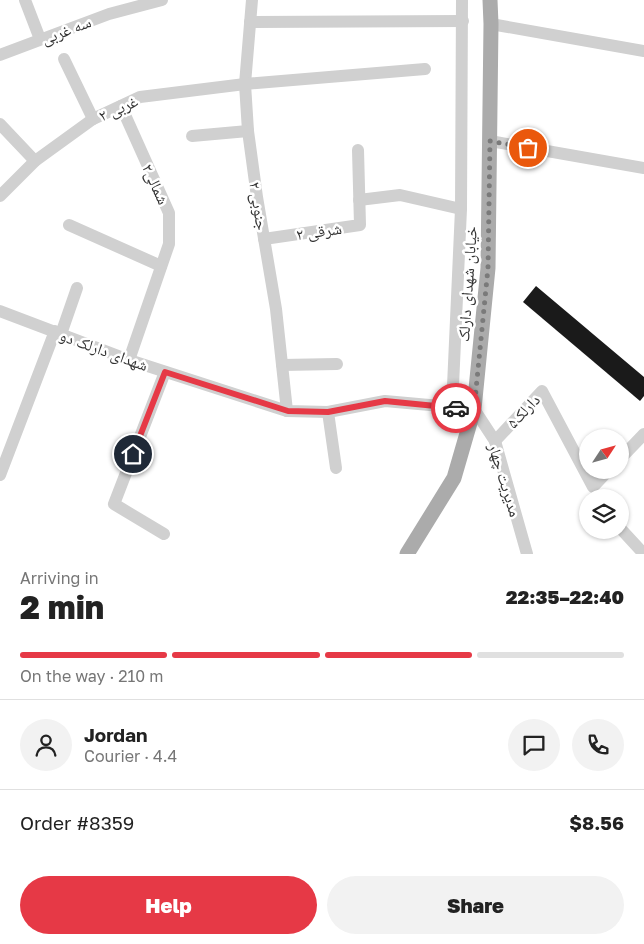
<!DOCTYPE html>
<html lang="en">
<head>
<meta charset="utf-8">
<style>
	body { margin:0; font-family:"Golos Text","Noto Naskh Arabic",sans-serif; background:#f2f2f2; color:#222; height:100vh; display:flex; flex-direction:column; font-size:19px; white-space:nowrap }
	* { box-sizing:border-box; margin:0 }
	p { font-size:16px; color:#767676 }
	.icon { flex:none; width:28px; height:28px; fill:none; stroke:currentColor; stroke-width:2; stroke-linecap:round; stroke-linejoin:round }
	.map { position:relative; height:554px; overflow:hidden }
	.side { display:flex; flex-direction:column; background:#fff; flex:1 }
	.side>* { flex:none }
	.needle { width:32px; rotate:54deg }
	.buttons { position:absolute; left:579px; top:429px; display:grid; gap:10px }
	.buttons a { display:grid; place-items:center; width:50px; height:50px; border-radius:50%; background:#fff; box-shadow:0 1px 4px #0004; font-size:25px }
	.pin { position:absolute; display:grid; place-items:center; width:42px; height:42px; color:#fff; margin:-21px; border:2px solid #fff; border-radius:50%; box-shadow:0 1px 5px #0007 }
	.courier { position:absolute; display:grid; place-items:center; width:50px; height:50px; margin:-25px; border:4px solid #e63946; border-radius:50%; background:#fff; color:#222; box-shadow:0 1px 6px #0007 }
	.summary em { font-style:normal; font-weight:800 }
	.summary div { display:flex; flex-direction:column-reverse }
	.summary { display:flex; align-items:center; justify-content:space-between; height:85px; padding:0 20px }
	h1 { font-size:32px; font-weight:800; line-height:38px }
	.bar { display:grid; grid-template-columns:repeat(4,1fr); gap:8px 5px; align-content:center; height:60px; padding:0 20px }
	.bar i { height:6px; border-radius:4px; background:#e0e0e0 }
	.bar .selected { background:#e63946 }
	.bar p { grid-column:span 4 }
	.line { display:flex; align-items:center; gap:12px; padding:0 20px; border-top:1px solid #e0e0e0 }
	.line div { flex:1 }
	.round { display:grid; place-items:center; flex:none; width:52px; height:52px; border-radius:26px; background:#f2f2f2 }
	.action { display:flex; gap:10px; margin-top:auto; padding:10px 20px }
	.action a { flex:1; height:58px; border-radius:30px; background:#e63946; color:#fff; font-size:20px; font-weight:800; line-height:58px; text-align:center }
	.action a+a { background:#f2f2f2; color:#222 }
	.map>svg:first-child { display:block }
	.building { fill:#1a1a1a }
	.lines { fill:none; stroke-linecap:round; stroke-linejoin:round }
	.minor { stroke:#d0d0d0; stroke-width:12 }
	.major { stroke:#ababab; stroke-width:15 }
	.done { stroke:#7a7a7a; stroke-width:5; stroke-dasharray:0 9 }
	.route { stroke:#e63946; stroke-width:6 }
	.labels { text-anchor:middle; stroke-width:5; stroke-linejoin:round; paint-order:stroke }
	.street-label { font-size:16px; fill:#333; stroke:#fff }
</style>
</head>
<body>
<div class="map">
<svg width="644" height="554" viewBox="0 0 644 554">
	<rect width="100%" height="100%" fill="#fff"/>
	<!-- building -->
	<path class="building" d="M536 286 644 377V396L640 401 523 302Z"/>
	<g class="lines">
		<!-- minor -->
		<g class="minor">
			<path d="M25 0 40 39"/>
			<path d="M252 0 245 84 248 131 257 197 276 309 287 411"/>
			<path d="M250 22 463 21"/>
			<path d="M491 24 644 51"/>
			<path d="M0 55 109 14 162 0"/>
			<path d="M64 59 93 119"/>
			<path d="M121 106 169 213V244L129 360"/>
			<path d="M0 124 35 161"/>
			<path d="M192 136 248 131"/>
			<path d="M490 141 644 168"/>
			<path d="M0 196 35 161 93 119 140 97 245 84 425 69"/>
			<path d="M359 200 400 195 461 209"/>
			<path d="M69 225 161 266"/>
			<path d="M264 239 360 225 358 150"/>
			<path d="M0 311 129 360 287 411 328 412 385 401 474 409 495 441 527 554"/>
			<path d="M61 334 77 288"/>
			<path d="M282 365 337 364"/>
			<path d="M452 408 461 209 462 0"/>
			<path d="M328 412 336 468"/>
			<path d="M495 441 542 391 593 487 609 470"/>
			<path d="M620 459 644 434"/>
			<path d="M0 475 55 331"/>
			<path d="M620 528 644 554"/>
			<path d="M164 534 114 504 165 372"/>
		</g>
		<!-- major -->
		<path class="major" d="M407 554 454 478 474 409 488 268 491 24 490 0"/>
	</g>
	<g class="lines">
		<!-- done -->
		<path class="done" d="M456 408 474 410 488 268 490 141 528 148"/>
		<!-- route -->
		<path class="route" d="M133 454 165 372 288 411 328 412 385 401 456 408"/>
	</g>
	<g class="labels">
		<!-- street labels -->
		<g class="street-label">
			<text transform="translate(66 30) rotate(-21)" y="6">سه غربی</text>
			<text transform="translate(118 108) rotate(-24)" y="6">۲ غربی</text>
			<text transform="translate(156 184) rotate(66)" y="6">شمالی۲</text>
			<text transform="translate(259 206) rotate(81)" y="6">۲ جنوبی</text>
			<text transform="translate(319 231) rotate(-8)" y="6">۲ شرقی</text>
			<text transform="translate(467 284) rotate(-86)" y="6">خیابان شهدای دارلک</text>
			<text transform="translate(104 350) rotate(20)" y="6">شهدای دارلک دو</text>
			<text transform="translate(523 411) rotate(-47)" y="6">دارلک۵</text>
			<text transform="translate(505 480) rotate(73)" y="6">مدیریت چهار</text>
		</g>
	</g>
</svg>
<div class="buttons">
<a><svg class="needle" viewBox="-14 -14 28 28"><path d="M0-13l5 13h-10z" fill="#e53935"/><path d="M0 13l5-13h-10z" fill="#767676"/></svg></a>
<a><svg class="icon" aria-label="layers" viewBox="0 0 24 24"><path d="M12 4l9 5-9 5-9-5zM3 14l9 5 9-5"/></svg></a>
</div>
<div class="pin" style="left:528px;top:148px;background:#ea580c"><svg class="icon" aria-label="bag" viewBox="0 0 24 24"><path d="M5 8h14l-1 12H6zM9 8a3 3 0 0 1 6 0"/></svg></div>
<div class="pin" style="left:133px;top:454px;background:#1f2937"><svg class="icon" aria-label="home" viewBox="0 0 24 24"><path d="M3 11l9-7 9 7M6 9v11h12V9"/></svg></div>
<div class="courier" style="left:456px;top:408px"><svg class="icon" aria-label="car" viewBox="0 0 24 24"><path d="M5 17H2v-5l4-1 3-4h7l3 4 3 1v5h-3M9 17h6M6 11h13"/><circle cx="7" cy="17" r="2"/><circle cx="17" cy="17" r="2"/></svg></div>
</div>
<section class="side">
<div class="summary"><div><h1>2 min</h1><p>Arriving in</p></div><em>22:35–22:40</em></div>
<div class="bar"><i class="selected"></i><i class="selected"></i><i class="selected"></i><i></i><p>On the way · 210 m</p></div>
<div class="line" style="height:90px"><a class="round"><svg class="icon" aria-label="person" viewBox="0 0 24 24"><circle cx="12" cy="8" r="4"/><path d="M4 21q1-7 8-7t8 7"/></svg></a><div><b>Jordan</b><p>Courier · 4.4</p></div><a class="round"><svg class="icon" aria-label="chat" viewBox="0 0 24 24"><path d="M4 5h16v11H9l-5 4z"/></svg></a><a class="round"><svg class="icon" aria-label="phone" viewBox="0 0 24 24"><path d="M5 4h4l2 5-3 2q2 4 5 5l2-3 5 2v4C11 20 4 13 5 4z"/></svg></a></div>
<div class="line" style="height:65px"><div>Order #8359</div><b>$8.56</b></div>
<div class="action"><a>Help</a><a>Share</a></div>
</section>
</body>
</html>
